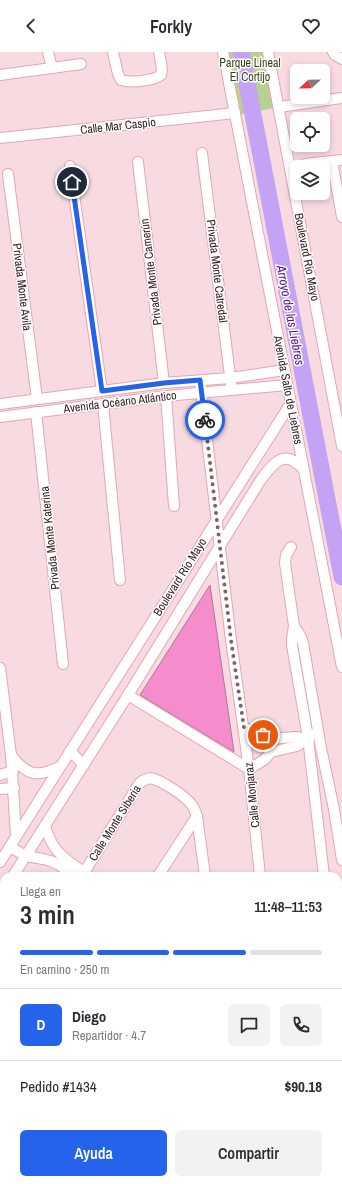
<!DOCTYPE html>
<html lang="es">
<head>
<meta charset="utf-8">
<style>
	body { margin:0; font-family:"Archivo Narrow",sans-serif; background:#f2f2f3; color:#2b2b33; height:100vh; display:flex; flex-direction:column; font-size:15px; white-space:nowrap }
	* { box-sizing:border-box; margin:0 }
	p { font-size:13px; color:#7c7c81 }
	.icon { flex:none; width:22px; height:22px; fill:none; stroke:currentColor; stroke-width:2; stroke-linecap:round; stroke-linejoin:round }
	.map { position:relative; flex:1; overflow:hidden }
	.panel { position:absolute; left:0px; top:820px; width:342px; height:312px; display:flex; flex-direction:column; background:#fff; border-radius:12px 12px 0 0; box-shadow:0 2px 6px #0003 }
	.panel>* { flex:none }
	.needle { width:26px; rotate:248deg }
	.controls { position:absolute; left:290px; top:12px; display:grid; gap:8px }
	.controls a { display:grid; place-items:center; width:40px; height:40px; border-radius:6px; background:#fff; box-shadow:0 2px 6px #0003; font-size:20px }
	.pin { position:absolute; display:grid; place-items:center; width:34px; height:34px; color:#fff; margin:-17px; border:2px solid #fff; border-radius:50%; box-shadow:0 1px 4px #0007 }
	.courier { position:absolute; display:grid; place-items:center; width:40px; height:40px; margin:-20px; border:3px solid #2563eb; border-radius:50%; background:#fff; color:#222; box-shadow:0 1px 5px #0007 }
	.headline em { font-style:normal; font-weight:600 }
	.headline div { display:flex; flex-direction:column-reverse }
	.headline { display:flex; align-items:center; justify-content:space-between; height:68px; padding:0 20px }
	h1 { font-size:26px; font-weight:600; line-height:30px }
	.bar { display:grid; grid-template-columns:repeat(4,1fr); gap:6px 4px; align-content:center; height:48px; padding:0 20px }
	.bar i { height:5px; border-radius:3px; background:#e1e1e2 }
	.bar .selected { background:#2563eb }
	.bar p { grid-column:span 4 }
	.line { display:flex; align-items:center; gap:10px; padding:0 20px; border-top:1px solid #e1e1e2 }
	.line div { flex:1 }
	.round { display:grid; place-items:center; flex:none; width:42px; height:42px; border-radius:6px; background:#f2f2f3 }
	.cta { display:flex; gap:8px; margin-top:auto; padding:8px 20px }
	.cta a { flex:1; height:46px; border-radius:6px; background:#2563eb; color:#fff; font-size:16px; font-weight:600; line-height:46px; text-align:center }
	.cta a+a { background:#f2f2f3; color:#2b2b33 }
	header { display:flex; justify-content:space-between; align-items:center; height:52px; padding:0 20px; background:#fff; font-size:18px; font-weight:600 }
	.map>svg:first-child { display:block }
	.green { fill:#bad08f }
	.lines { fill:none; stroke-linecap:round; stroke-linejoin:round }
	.river { stroke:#c5a3f4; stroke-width:17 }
	.building { fill:#f58dcd; stroke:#af7799 }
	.minor-casing { stroke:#e8a4b5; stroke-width:12 }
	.minor { stroke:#fff; stroke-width:10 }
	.done { stroke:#7e6269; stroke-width:4; stroke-dasharray:0 7.2 }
	.route { stroke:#2563eb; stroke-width:5 }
	.labels { text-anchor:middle; stroke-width:3; stroke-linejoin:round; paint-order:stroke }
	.park-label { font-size:12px; fill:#364314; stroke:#fff }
	.street-label { font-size:12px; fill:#3c2229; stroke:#fff }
	.water-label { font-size:13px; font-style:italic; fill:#541189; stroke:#fff }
</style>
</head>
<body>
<header><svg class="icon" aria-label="back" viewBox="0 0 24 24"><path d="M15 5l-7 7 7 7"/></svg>Forkly<svg class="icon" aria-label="heart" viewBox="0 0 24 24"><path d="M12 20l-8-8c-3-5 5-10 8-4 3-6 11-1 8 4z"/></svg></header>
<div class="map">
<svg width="342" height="1132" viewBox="0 0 342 1132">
	<rect width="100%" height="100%" fill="#f8dae1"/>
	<!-- green -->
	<path class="green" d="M229 0H264L275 56 241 62Z"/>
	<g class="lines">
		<!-- river -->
		<path class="river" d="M241 0 342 525"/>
	</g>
	<!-- building -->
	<path class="building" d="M210 533 234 700 140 643Z"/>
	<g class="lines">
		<!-- minor casing -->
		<g class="minor-casing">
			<g id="minor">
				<path d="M48 0 52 16"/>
				<path d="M113 0 118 22 121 28C131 31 153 29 161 23L162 17 159 0"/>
				<path d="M223 0 342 615"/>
				<path d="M268 0 342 394"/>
				<path d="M333 0 335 3 342 7"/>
				<path d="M0 23 81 12"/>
				<path d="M279 55 342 46"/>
				<path d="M0 86 235 61"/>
				<path d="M202 101 231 332"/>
				<path d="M332 109 342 165"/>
				<path d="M138 110 164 331"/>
				<path d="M305 112 342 108"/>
				<path d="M70 114 102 339"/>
				<path d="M8 122 37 347"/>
				<path d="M200 329 231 588 249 717 260 824"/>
				<path d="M166 344 174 454"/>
				<path d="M0 352 164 331 230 326 285 318"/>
				<path d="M103 352 120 528"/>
				<path d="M36 360 63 612"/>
				<path d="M0 365 166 344 287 333"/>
				<path d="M291 495 286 503 285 511 294 574 292 587V593L308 686 324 824"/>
				<path d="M294 574 301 585 303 591 321 696 334 757 342 808"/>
				<path d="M0 616 11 703 16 785"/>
				<path d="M128 643 249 717 264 708 271 700 297 694 308 686 311 682"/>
				<path d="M244 676 257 680 269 687 296 685 309 687"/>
				<path d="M70 699 84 713"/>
				<path d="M11 703C27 724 37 726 61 714"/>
				<path d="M0 723 13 719"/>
				<path d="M0 737 14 736"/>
				<path d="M45 774C52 799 64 807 84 820"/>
				<path d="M10 795 26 804 43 807 51 809 59 813 75 824"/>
				<path d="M0 810 291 351"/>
				<path d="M13 824 128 643 260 429C273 412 284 395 303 417"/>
				<path d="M82 824 139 732 142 729 150 726C161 728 184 743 191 752 194 755 195 759 197 764L205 824"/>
				<path d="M158 824 197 764"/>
				<path d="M0 845 4 838"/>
				<path d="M338 884H342"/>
				<path d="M0 1068 4 1059"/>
				<path d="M299 1128V1132"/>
			</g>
		</g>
		<!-- minor -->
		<use href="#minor" class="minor"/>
	</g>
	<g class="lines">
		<!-- done -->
		<path class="done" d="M205 368 231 588 244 676 252 678 263 683"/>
		<!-- route -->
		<path class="route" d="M72 130 102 339 164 331 200 328 205 368"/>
	</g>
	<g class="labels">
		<!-- park labels -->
		<g class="park-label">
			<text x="250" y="15">Parque Lineal<tspan x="250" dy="14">El Cortijo</tspan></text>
		</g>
		<!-- street labels -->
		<g class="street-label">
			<text transform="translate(118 74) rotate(-6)" y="4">Calle Mar Caspio</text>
			<text transform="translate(307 205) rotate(79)" y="4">Boulevard Río Mayo</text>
			<text transform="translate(217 219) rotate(83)" y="4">Privada Monte Catredal</text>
			<text transform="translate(151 220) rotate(-97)" y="4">Privada Monte Camerún</text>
			<text transform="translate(22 235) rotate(83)" y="4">Privada Monte Avila</text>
			<text transform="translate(288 338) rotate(79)" y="4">Avenida Salto de Liebres</text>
			<text transform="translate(120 350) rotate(-7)" y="4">Avenida Océano Atlántico</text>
			<text transform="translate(50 486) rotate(-96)" y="4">Privada Monte Katerina</text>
			<text transform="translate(180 525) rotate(-58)" y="4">Boulevard Río Mayo</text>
			<text transform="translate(252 743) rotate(-96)" y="4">Calle Monjaraz</text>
			<text transform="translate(115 771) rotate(-58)" y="4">Calle Monte Siberia</text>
		</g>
		<!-- water labels -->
		<g class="water-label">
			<text transform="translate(291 263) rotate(79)" y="5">Arroyo de las Liebres</text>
		</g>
	</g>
</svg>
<div class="controls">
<a><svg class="needle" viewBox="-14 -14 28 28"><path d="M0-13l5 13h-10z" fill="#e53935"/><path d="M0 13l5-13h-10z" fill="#7c7c81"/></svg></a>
<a><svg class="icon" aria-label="locate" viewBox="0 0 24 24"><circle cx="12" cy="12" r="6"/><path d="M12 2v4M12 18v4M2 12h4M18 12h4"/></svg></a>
<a><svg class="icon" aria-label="layers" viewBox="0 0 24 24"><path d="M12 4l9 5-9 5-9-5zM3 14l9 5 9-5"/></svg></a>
</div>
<div class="pin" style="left:263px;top:683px;background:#ea580c"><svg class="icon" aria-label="bag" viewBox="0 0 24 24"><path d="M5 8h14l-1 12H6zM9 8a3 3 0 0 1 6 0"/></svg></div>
<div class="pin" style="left:72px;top:130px;background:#1f2937"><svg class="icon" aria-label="home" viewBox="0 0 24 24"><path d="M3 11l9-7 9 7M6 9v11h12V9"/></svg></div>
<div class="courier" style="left:205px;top:368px"><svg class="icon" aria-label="bike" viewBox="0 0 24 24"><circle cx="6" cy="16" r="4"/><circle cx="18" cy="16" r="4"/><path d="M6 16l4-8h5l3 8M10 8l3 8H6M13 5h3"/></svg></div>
<section class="panel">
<div class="headline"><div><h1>3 min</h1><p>Llega en</p></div><em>11:48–11:53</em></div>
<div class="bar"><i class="selected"></i><i class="selected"></i><i class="selected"></i><i></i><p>En camino · 250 m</p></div>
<div class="line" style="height:72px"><b class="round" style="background:#2563eb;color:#fff">D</b><div><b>Diego</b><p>Repartidor · 4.7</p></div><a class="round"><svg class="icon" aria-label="chat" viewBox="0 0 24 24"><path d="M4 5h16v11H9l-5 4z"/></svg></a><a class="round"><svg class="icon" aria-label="phone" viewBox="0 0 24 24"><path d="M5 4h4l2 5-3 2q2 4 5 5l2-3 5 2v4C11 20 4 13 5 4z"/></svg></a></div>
<div class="line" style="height:52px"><div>Pedido #1434</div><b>$90.18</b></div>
<div class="cta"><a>Ayuda</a><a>Compartir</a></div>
</section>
</div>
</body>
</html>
